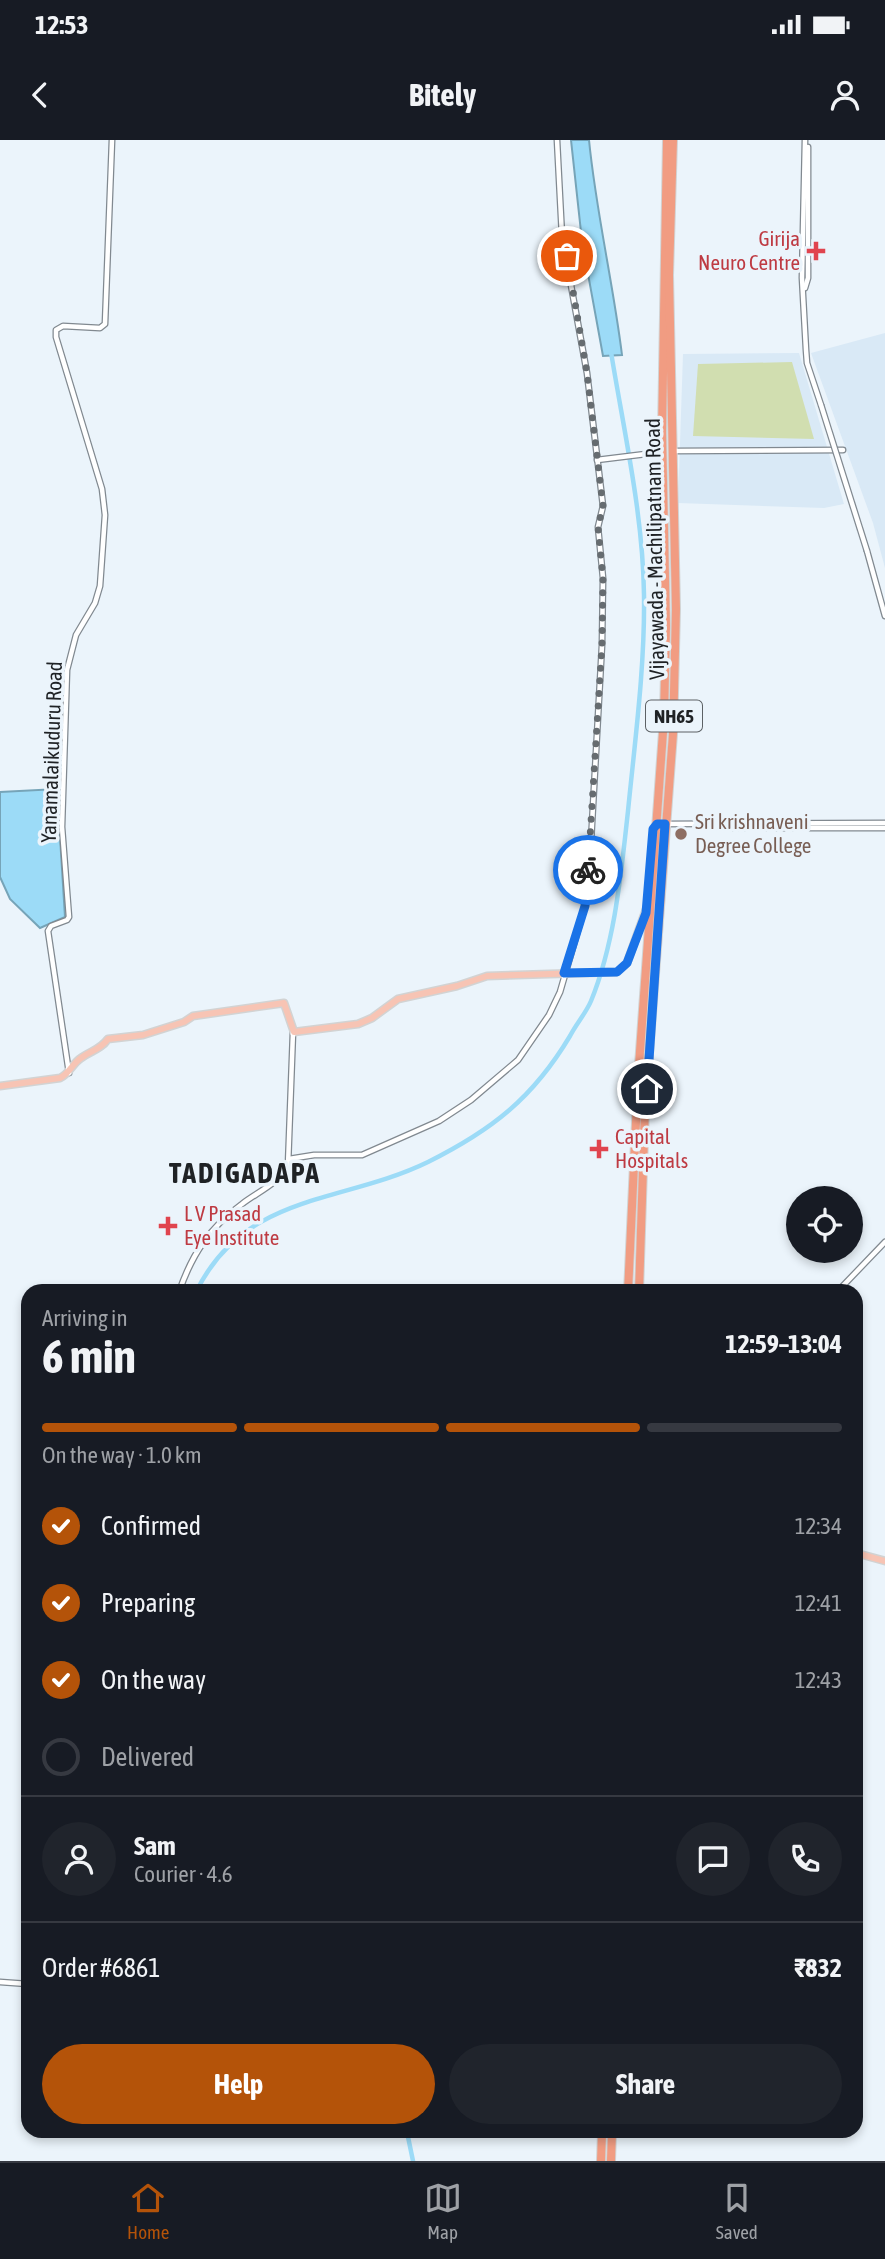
<!DOCTYPE html>
<html lang="en">
<head>
<meta charset="utf-8">
<style>
	body { margin:0; font-family:"Asap Condensed",sans-serif; background:#20242c; color:#f1f3f6; height:100vh; display:flex; flex-direction:column; font-size:26px; white-space:nowrap }
	* { box-sizing:border-box; margin:0 }
	p { font-size:23px; color:#9ea1a6 }
	.icon { flex:none; width:38px; height:38px; fill:none; stroke:currentColor; stroke-width:2; stroke-linecap:round; stroke-linejoin:round }
	.map { position:relative; flex:1; overflow:hidden }
	.side { position:absolute; left:21px; top:1144px; width:842px; height:854px; display:flex; flex-direction:column; background:#171b24; border-radius:21px; box-shadow:0 4px 10px #0003 }
	.side>* { flex:none }
	.controls { position:absolute; left:786px; top:1046px; display:grid; gap:14px }
	.controls a { display:grid; place-items:center; width:77px; height:77px; border-radius:50%; background:#171b24; box-shadow:0 4px 10px #0003; font-size:35px }
	.pin { position:absolute; display:grid; place-items:center; width:60px; height:60px; color:#fff; margin:-30px; border:4px solid #fff; border-radius:50%; box-shadow:0 2px 7px #0007 }
	.courier { position:absolute; display:grid; place-items:center; width:70px; height:70px; margin:-35px; border:5px solid #1a73e8; border-radius:50%; background:#fff; color:#222; box-shadow:0 2px 9px #0007 }
	.head em { font-style:normal; font-weight:700 }
	.head div { display:flex; flex-direction:column-reverse }
	.head { display:flex; align-items:center; justify-content:space-between; height:119px; padding:0 21px }
	h1 { font-size:46px; font-weight:700; line-height:52px }
	.bar { display:grid; grid-template-columns:repeat(4,1fr); gap:10px 7px; align-content:center; height:84px; padding:0 21px }
	.bar i { height:9px; border-radius:5px; background:#363941 }
	.bar .active { background:#b45309 }
	.bar p { grid-column:span 4 }
	.line { display:flex; align-items:center; gap:18px; padding:0 21px; border-top:2px solid #363941 }
	.line div { flex:1 }
	.round { display:grid; place-items:center; flex:none; width:74px; height:74px; border-radius:37px; background:#20242c }
	ol { padding:0 21px; list-style:none }
	li { display:flex; align-items:center; gap:21px; height:77px }
	li p { margin-inline-start:auto }
	li .icon { padding:7px; border-radius:50%; background:#b45309; color:#fff; stroke-width:4 }
	li:last-child { color:#9ea1a6 }
	li i { width:38px; height:38px; border:4px solid #363941; border-radius:50% }
	.button { display:flex; gap:14px; margin-top:auto; padding:14px 21px }
	.button a { flex:1; height:80px; border-radius:42px; background:#b45309; color:#fff; font-size:28px; font-weight:700; line-height:80px; text-align:center }
	.button a+a { background:#20242c; color:#f1f3f6 }
	.status { display:flex; justify-content:space-between; align-items:center; height:49px; padding:0 35px; background:#171b24; direction:ltr }
	.status svg { height:19px; fill:currentColor }
	header { display:flex; justify-content:space-between; align-items:center; height:91px; padding:0 21px; background:#171b24; font-size:32px; font-weight:700 }
	.tab-bar { display:flex; justify-content:space-around; align-items:center; height:98px; border-top:2px solid #363941; background:#171b24; font-size:19px; color:#9ea1a6 }
	.tab-bar a { display:grid; justify-items:center; gap:4px }
	.tab-bar .active { color:#b45309 }
	.map>svg:first-child { display:block }
	.built { fill:#d9e9f6 }
	.green { fill:#d1deb0 }
	.water { fill:#9cdbf7; stroke:#76a4b8; stroke-width:2 }
	.lines { fill:none; stroke-linecap:round; stroke-linejoin:round }
	.canal { stroke:#9cdbf7; stroke-width:4.5 }
	.minor-casing { stroke:#818990; stroke-width:7 }
	.major-casing { stroke:#d2d3d3; stroke-width:9 }
	.highway-casing { stroke:#d2d3d3; stroke-width:10 }
	.minor { stroke:#fff; stroke-width:4.5 }
	.major { stroke:#f7c4b4; stroke-width:6 }
	.highway { stroke:#f19c82; stroke-width:8 }
	.minor-bridge-casing { stroke:#818990; stroke-width:7; stroke-linecap:butt }
	.minor-bridge { stroke:#fff; stroke-width:4.5 }
	.done { stroke:#666c70; stroke-width:7; stroke-dasharray:0 12.6 }
	.route { stroke:#1a73e8; stroke-width:9 }
	.health-dot { fill:#e0444e; stroke:#ebf4fb; stroke-width:2.5 }
	.education-dot { fill:#8d6e63; stroke:#ebf4fb; stroke-width:2.5 }
	.labels { text-anchor:middle; stroke-width:7; stroke-linejoin:round; paint-order:stroke }
	.shield { fill:#ebf4fb; stroke:#5c6165; stroke-width:2 }
	.shield-label { font-size:19px; font-weight:bold; fill:#1f2225 }
	.health-label { font-size:21px; fill:#be3a42; stroke:#ebf4fb; text-anchor:start }
	.street-label { font-size:21px; fill:#1f2225; stroke:#ebf4fb }
	.education-label { font-size:21px; fill:#785e54; stroke:#ebf4fb; text-anchor:start }
	.district-label { font-size:28px; font-weight:bold; letter-spacing:2px; fill:#1f2225; stroke:#ebf4fb }
</style>
</head>
<body>
<div class="status"><b>12:53</b><svg viewBox="0 0 49 12"><path d="M0 12V9h3v3zM5 12V6h3v6zM10 12V3h3v9zM15 12V0h3v12zM26 1h20v11H26zM47 4h2v5h-2z"/></svg></div>
<header><svg class="icon" aria-label="back" viewBox="0 0 24 24"><path d="M15 5l-7 7 7 7"/></svg>Bitely<svg class="icon" aria-label="person" viewBox="0 0 24 24"><circle cx="12" cy="8" r="4"/><path d="M4 21q1-7 8-7t8 7"/></svg></header>
<div class="map">
<svg width="885" height="2021" viewBox="0 0 885 2021">
	<rect width="100%" height="100%" fill="#ebf4fb"/>
	<!-- built -->
	<g class="built">
		<path d="M885 193V428L873 383 811 213Z"/>
		<path d="M799 213 844 364 824 368 678 363 683 214Z"/>
	</g>
	<!-- green -->
	<path class="green" d="M792 222 814 299 693 296 698 224Z"/>
	<!-- water -->
	<g class="water">
		<path d="M571 0H589C596 72 613 142 622 215L603 216 582 101Z"/>
		<path d="M57 649 65 777 40 788 10 759 0 737V652Z"/>
	</g>
	<g class="lines">
		<!-- canal -->
		<g class="canal">
			<path d="M196 1152C245 1052 342 1064 428 1022 492 990 533 958 570 896 576 884 586 873 591 861 615 802 621 734 628 671 635 600 645 527 644 455 643 374 624 292 611 212"/>
			<path d="M407 1992 413 2021"/>
		</g>
		<!-- minor casing -->
		<g class="minor-casing">
			<g id="minor">
				<path d="M805 0 802 138 806 210 807 223 821 265"/>
				<path d="M805 148 808 138V7"/>
				<path d="M673 311 843 310"/>
				<path d="M597 320 662 312"/>
				<path d="M867 411 885 476"/>
				<path d="M657 684 885 683"/>
				<path d="M716 685 720 688H885"/>
				<path d="M69 933 48 791 51 786 67 780 69 777 62 687 67 530 76 495 95 463 100 446 105 375 102 349 56 197V190L63 186 100 188 105 184 112 0"/>
				<path d="M289 1019 314 1015H362L439 981 471 960 518 920 549 875 560 852 585 766 591 702 602 505 603 438 598 387 603 366 587 233 562 96 557 0"/>
				<path d="M179 1152C192 1114 210 1087 242 1064 259 1051 278 1044 288 1025L293 892"/>
				<path d="M837 1152 885 1102"/>
				<path d="M0 1842 28 1844"/>
			</g>
		</g>
		<!-- major casing -->
		<g class="major-casing">
			<g id="major">
				<path d="M0 946 60 938C70 933 72 924 81 918 92 910 100 910 108 899L143 895 184 882 193 876 284 863 294 892 358 884 372 878 398 859 457 846 487 836 617 832 627 823 648 764"/>
				<path d="M856 1413 885 1421"/>
			</g>
		</g>
		<!-- highway casing -->
		<g class="highway-casing">
			<g id="highway">
				<path d="M628 1152 638 939 664 578 666 486 662 292 667 0"/>
				<path d="M639 1152 645 967 673 594 676 469 669 135 673 0"/>
				<path d="M601 2021 602 1992"/>
				<path d="M611 2021 612 1992"/>
			</g>
		</g>
		<!-- minor -->
		<use href="#minor" class="minor"/>
		<!-- major -->
		<use href="#major" class="major"/>
		<!-- highway -->
		<use href="#highway" class="highway"/>
		<!-- minor-bridge casing -->
		<g class="minor-bridge-casing">
			<path id="minor-bridge" d="M821 265 867 411"/>
		</g>
		<!-- minor-bridge -->
		<use href="#minor-bridge" class="minor-bridge"/>
	</g>
	<g class="lines">
		<!-- done -->
		<path class="done" d="M567 116 587 233 603 366 598 387 603 438 602 505 588 730"/>
		<!-- route -->
		<path class="route" d="M588 730 585 766 564 833 617 832 627 823 646 773 653 689 657 684H665L647 949"/>
	</g>
	<!-- markers -->
	<g class="health-dot">
		<path d="M812.5 100.5h7v7h7v7h-7v7h-7v-7h-7v-7h7z"/>
		<path d="M595.5 998.5h7v7h7v7h-7v7h-7v-7h-7v-7h7z"/>
		<path d="M164.5 1075.5h7v7h7v7h-7v7h-7v-7h-7v-7h7z"/>
	</g>
	<circle class="education-dot" cx="681" cy="694" r="7"/>
	<g class="labels">
		<!-- shield labels -->
		<rect class="shield" x="646" y="560.5" width="56" height="31" rx="5"/>
		<g class="shield-label">
			<text x="674" y="583">NH65</text>
		</g>
		<!-- health labels -->
		<g class="health-label">
			<text x="800" y="106" text-anchor="end">Girija<tspan x="800" dy="24">Neuro Centre</tspan></text>
			<text x="615" y="1004">Capital<tspan x="615" dy="24">Hospitals</tspan></text>
			<text x="184" y="1081">L V Prasad<tspan x="184" dy="24">Eye Institute</tspan></text>
		</g>
		<!-- street labels -->
		<g class="street-label">
			<text transform="translate(655 409) rotate(-91)" y="7">Vijayawada - Machilipatnam Road</text>
			<text transform="translate(52 612) rotate(-88)" y="7">Yanamalaikuduru Road</text>
		</g>
		<!-- education labels -->
		<g class="education-label">
			<text x="695" y="689">Sri krishnaveni<tspan x="695" dy="24">Degree College</tspan></text>
		</g>
		<!-- district labels -->
		<g class="district-label">
			<text x="245" y="1043">TADIGADAPA</text>
		</g>
	</g>
</svg>
<div class="controls">
<a><svg class="icon" aria-label="locate" viewBox="0 0 24 24"><circle cx="12" cy="12" r="6"/><path d="M12 2v4M12 18v4M2 12h4M18 12h4"/></svg></a>
</div>
<div class="pin" style="left:567px;top:116px;background:#ea580c"><svg class="icon" aria-label="bag" viewBox="0 0 24 24"><path d="M5 8h14l-1 12H6zM9 8a3 3 0 0 1 6 0"/></svg></div>
<div class="pin" style="left:647px;top:949px;background:#1f2937"><svg class="icon" aria-label="home" viewBox="0 0 24 24"><path d="M3 11l9-7 9 7M6 9v11h12V9"/></svg></div>
<div class="courier" style="left:588px;top:730px"><svg class="icon" aria-label="bike" viewBox="0 0 24 24"><circle cx="6" cy="16" r="4"/><circle cx="18" cy="16" r="4"/><path d="M6 16l4-8h5l3 8M10 8l3 8H6M13 5h3"/></svg></div>
<section class="side">
<div class="head"><div><h1>6 min</h1><p>Arriving in</p></div><em>12:59–13:04</em></div>
<div class="bar"><i class="active"></i><i class="active"></i><i class="active"></i><i></i><p>On the way · 1.0 km</p></div>
<ol>
<li><svg class="icon" aria-label="check" viewBox="0 0 24 24"><path d="M5 12l5 5 9-10"/></svg>Confirmed<p>12:34</p></li>
<li><svg class="icon" aria-label="check" viewBox="0 0 24 24"><path d="M5 12l5 5 9-10"/></svg>Preparing<p>12:41</p></li>
<li><svg class="icon" aria-label="check" viewBox="0 0 24 24"><path d="M5 12l5 5 9-10"/></svg>On the way<p>12:43</p></li>
<li><i></i>Delivered</li>
</ol>
<div class="line" style="height:126px"><a class="round"><svg class="icon" aria-label="person" viewBox="0 0 24 24"><circle cx="12" cy="8" r="4"/><path d="M4 21q1-7 8-7t8 7"/></svg></a><div><b>Sam</b><p>Courier · 4.6</p></div><a class="round"><svg class="icon" aria-label="chat" viewBox="0 0 24 24"><path d="M4 5h16v11H9l-5 4z"/></svg></a><a class="round"><svg class="icon" aria-label="phone" viewBox="0 0 24 24"><path d="M5 4h4l2 5-3 2q2 4 5 5l2-3 5 2v4C11 20 4 13 5 4z"/></svg></a></div>
<div class="line" style="height:91px"><div>Order #6861</div><b>₹832</b></div>
<div class="button"><a>Help</a><a>Share</a></div>
</section>
</div>
<nav class="tab-bar">
<a class="active"><svg class="icon" aria-label="home" viewBox="0 0 24 24"><path d="M3 11l9-7 9 7M6 9v11h12V9"/></svg>Home</a>
<a><svg class="icon" aria-label="map" viewBox="0 0 24 24"><path d="M3 6l6-2 6 2 6-2v14l-6 2-6-2-6 2zM9 4v14M15 6v14"/></svg>Map</a>
<a><svg class="icon" aria-label="saved" viewBox="0 0 24 24"><path d="M7 4h10v16l-5-4-5 4z"/></svg>Saved</a>
</nav>
</body>
</html>
